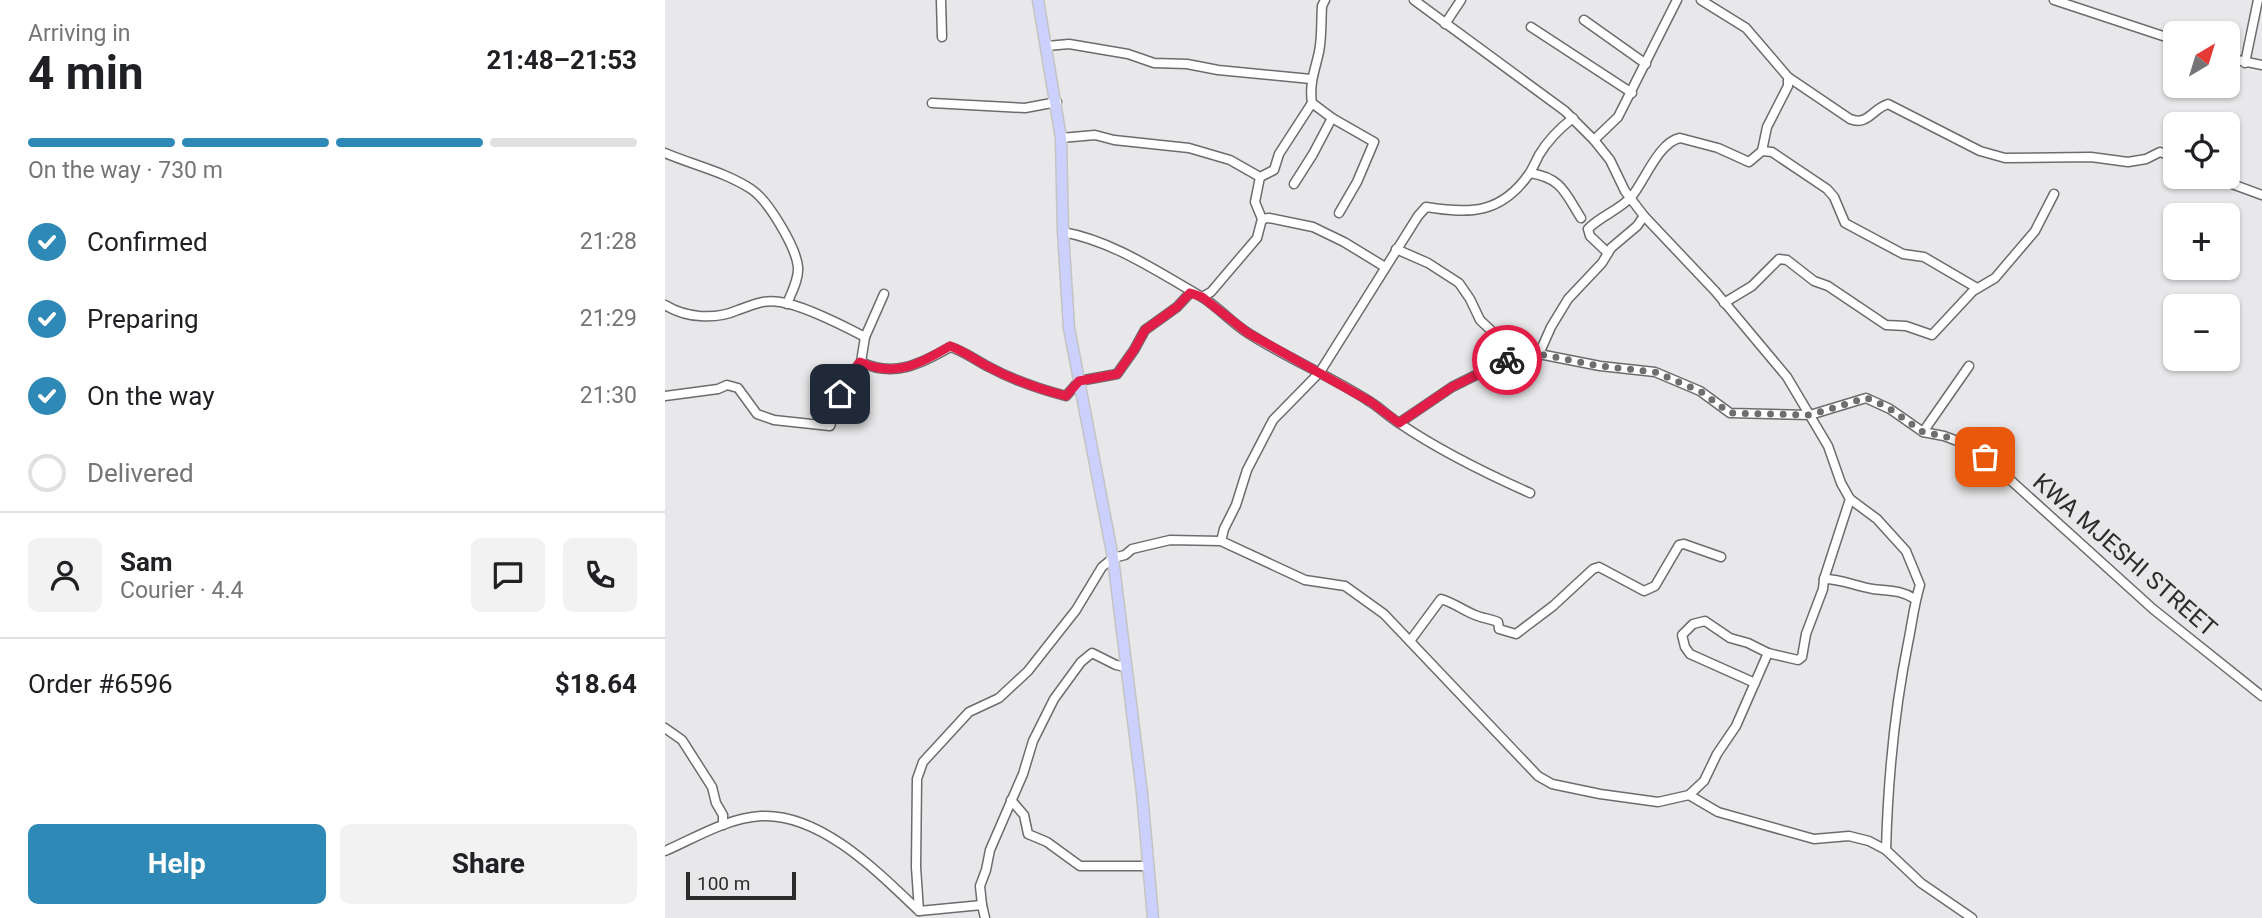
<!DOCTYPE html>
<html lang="en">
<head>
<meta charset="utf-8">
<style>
	body { margin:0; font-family:Roboto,sans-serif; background:#f2f2f2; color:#202124; height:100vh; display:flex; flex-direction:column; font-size:26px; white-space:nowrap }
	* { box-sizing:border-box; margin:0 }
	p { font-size:23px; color:#757577 }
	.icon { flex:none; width:38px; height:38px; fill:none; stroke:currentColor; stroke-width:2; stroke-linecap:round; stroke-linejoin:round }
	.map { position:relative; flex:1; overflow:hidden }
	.sheet { display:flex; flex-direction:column; background:#fff; width:665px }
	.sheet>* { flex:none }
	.needle { width:46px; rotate:38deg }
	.fabs { position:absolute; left:1498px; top:21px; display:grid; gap:14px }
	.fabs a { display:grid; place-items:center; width:77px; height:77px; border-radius:10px; background:#fff; box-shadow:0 2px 5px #0004; font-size:35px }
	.scale { position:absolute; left:21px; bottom:18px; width:110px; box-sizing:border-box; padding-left:7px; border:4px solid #2c2c2c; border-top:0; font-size:19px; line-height:24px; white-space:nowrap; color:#2c2c2c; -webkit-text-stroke:5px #e8e8ea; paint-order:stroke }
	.pin { position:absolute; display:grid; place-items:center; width:60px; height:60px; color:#fff; margin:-30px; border-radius:14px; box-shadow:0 4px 10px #0006 }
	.courier { position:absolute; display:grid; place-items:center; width:70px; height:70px; margin:-35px; border:5px solid #e11d48; border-radius:50%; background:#fff; color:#222; box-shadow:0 2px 9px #0007 }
	.headline em { font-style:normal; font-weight:700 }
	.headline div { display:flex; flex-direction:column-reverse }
	.headline { display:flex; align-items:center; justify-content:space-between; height:119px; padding:0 28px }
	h1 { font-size:46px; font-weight:700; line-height:52px }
	.bar { display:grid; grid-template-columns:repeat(4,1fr); gap:10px 7px; align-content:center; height:84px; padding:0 28px }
	.bar i { height:9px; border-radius:5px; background:#e0e0e0 }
	.bar .active { background:#2e89b6 }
	.bar p { grid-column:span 4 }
	.line { display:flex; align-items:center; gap:18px; padding:0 28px; border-top:2px solid #e0e0e0 }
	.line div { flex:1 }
	.round { display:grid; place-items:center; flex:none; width:74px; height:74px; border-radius:10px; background:#f2f2f2 }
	ol { padding:0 28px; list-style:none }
	li { display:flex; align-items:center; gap:21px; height:77px }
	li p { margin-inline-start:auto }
	li .icon { padding:7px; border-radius:50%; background:#2e89b6; color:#fff; stroke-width:4 }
	li:last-child { color:#757577 }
	li i { width:38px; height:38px; border:4px solid #e0e0e0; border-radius:50% }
	.cta { display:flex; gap:14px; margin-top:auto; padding:14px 28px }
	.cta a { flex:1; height:80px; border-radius:10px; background:#2e89b6; color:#fff; font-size:28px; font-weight:700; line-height:80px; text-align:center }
	.cta a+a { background:#f2f2f2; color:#202124 }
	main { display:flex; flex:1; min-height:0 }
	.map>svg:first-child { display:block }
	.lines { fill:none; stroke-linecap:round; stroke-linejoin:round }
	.minor-casing { stroke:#6c6c6e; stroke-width:11 }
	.major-casing { stroke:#c4c4c4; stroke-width:13 }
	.minor { stroke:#fff; stroke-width:8 }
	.major { stroke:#cbd0fd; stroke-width:10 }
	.done { stroke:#6e6e6e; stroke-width:7; stroke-dasharray:0 12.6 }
	.route { stroke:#e11d48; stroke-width:9 }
	.labels { text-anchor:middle; stroke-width:7; stroke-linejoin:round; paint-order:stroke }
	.street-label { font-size:24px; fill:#2c2c2c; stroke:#e8e8ea }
</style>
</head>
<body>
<main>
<section class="sheet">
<div class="headline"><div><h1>4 min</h1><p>Arriving in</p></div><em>21:48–21:53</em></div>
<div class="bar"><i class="active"></i><i class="active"></i><i class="active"></i><i></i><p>On the way · 730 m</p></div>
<ol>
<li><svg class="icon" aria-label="check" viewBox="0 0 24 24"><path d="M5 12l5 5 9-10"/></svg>Confirmed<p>21:28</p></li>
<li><svg class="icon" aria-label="check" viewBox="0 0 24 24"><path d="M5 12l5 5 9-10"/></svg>Preparing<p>21:29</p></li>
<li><svg class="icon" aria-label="check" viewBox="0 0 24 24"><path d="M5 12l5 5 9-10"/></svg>On the way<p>21:30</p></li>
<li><i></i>Delivered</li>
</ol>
<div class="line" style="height:126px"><a class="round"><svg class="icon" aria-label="person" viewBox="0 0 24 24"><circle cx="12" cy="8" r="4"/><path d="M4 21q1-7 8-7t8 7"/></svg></a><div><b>Sam</b><p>Courier · 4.4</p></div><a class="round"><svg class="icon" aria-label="chat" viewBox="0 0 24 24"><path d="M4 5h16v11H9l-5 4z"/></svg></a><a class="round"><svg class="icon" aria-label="phone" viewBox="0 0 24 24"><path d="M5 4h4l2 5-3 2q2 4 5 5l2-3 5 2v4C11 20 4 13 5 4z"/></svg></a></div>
<div class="line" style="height:91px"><div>Order #6596</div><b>$18.64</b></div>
<div class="cta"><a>Help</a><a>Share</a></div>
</section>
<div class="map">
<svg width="1597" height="918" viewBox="0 0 1597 918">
	<rect width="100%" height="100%" fill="#e8e8ea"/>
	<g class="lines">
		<!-- minor casing -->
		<g class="minor-casing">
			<g id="minor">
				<path d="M276 0 277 37"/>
				<path d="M749 0 900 111 929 140 945 160 960 191 979 216 1050 291 1122 377 1163 446 1176 483 1185 499 1212 519 1241 551 1255 585C1249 604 1247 624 1243 643 1229 712 1223 780 1221 850"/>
				<path d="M1036 0 1081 28 1123 77V86L1102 127 1097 151"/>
				<path d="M1389 0 1510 40"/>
				<path d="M919 20 981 64"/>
				<path d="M780 24 796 0"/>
				<path d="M866 27 967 93"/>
				<path d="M382 46 404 44 463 54 489 63 522 64 553 70 646 79"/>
				<path d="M1563 58 1597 65"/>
				<path d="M1580 63 1593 0"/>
				<path d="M1123 77 1185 119C1203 126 1207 109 1223 104L1315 151 1340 158 1426 157 1463 162 1481 159 1495 152 1510 157"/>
				<path d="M267 103 360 108 392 102"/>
				<path d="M667 118 709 142 692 182 674 213"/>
				<path d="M396 138 430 135 449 140 524 148 565 160 595 177 590 202 597 219"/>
				<path d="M929 140 953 117 1012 0"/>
				<path d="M0 153C28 165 60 172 86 189 103 200 131 247 133 267 134 280 126 293 122 304"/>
				<path d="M865 173C897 178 900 193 916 218"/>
				<path d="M595 177 609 170 614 154 647 103"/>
				<path d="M1548 177 1597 195"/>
				<path d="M629 184 648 154 667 118 647 103C644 84 650 70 654 52 657 37 656 21 657 6L660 0"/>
				<path d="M398 232C448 241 493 272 537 297 553 307 567 323 583 333 622 358 665 376 704 401 714 407 723 416 734 423 775 451 820 473 865 493"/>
				<path d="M731 249 763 263 794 283 805 299 815 320 847 350 849 356 874 354 935 366 990 372 1035 391 1065 413 1145 415 1201 398 1225 409 1258 432 1279 436 1303 445 1320 457 1488 609 1597 696"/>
				<path d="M943 253 925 236 923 229C935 216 955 210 967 196 980 180 994 142 1015 138L1053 148 1084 162 1097 151 1107 152 1162 189 1169 197 1180 223 1238 254 1259 257 1312 288"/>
				<path d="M537 297 546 292 592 238 597 219 604 218 648 227 679 242 720 267"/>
				<path d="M1059 303 1087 286 1114 259 1122 260 1149 281 1163 286 1221 325 1241 326 1267 335 1308 291 1330 278 1370 231 1389 194"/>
				<path d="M0 305C21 318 50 320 73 310 88 305 98 299 115 302 138 305 179 326 200 337L196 362"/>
				<path d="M200 337 219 294"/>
				<path d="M874 354 886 327 903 299 937 263 946 248 972 226 979 216"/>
				<path d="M0 396 53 389 62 385 73 388 92 414 109 420 165 426 181 381 196 362C228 378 256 364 285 347 299 351 310 360 324 367 348 380 374 389 401 396L414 381 452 374 469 350 480 330 512 307 525 293"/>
				<path d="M734 423 787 387 849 356"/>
				<path d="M1258 432 1304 366"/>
				<path d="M556 541 559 529 571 505 582 470 608 420 655 372 753 216 761 207C806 214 836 214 864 174 868 168 871 161 874 155 883 140 895 128 908 118"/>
				<path d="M1159 579 1185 499"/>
				<path d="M745 641 776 599C789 603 798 610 810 615 817 618 826 619 833 622L834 629 851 634 888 606 928 569 934 567 979 591 990 586 1014 545 1019 544 1056 557"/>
				<path d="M1090 683 1025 654 1020 647 1017 635 1028 624 1040 621 1065 638 1083 643 1103 653"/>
				<path d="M0 728 17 740 47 787 51 803 58 815V825"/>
				<path d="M1024 795 1053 812 1149 839 1184 836 1204 841 1221 850 1256 883 1307 918"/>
				<path d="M346 800 359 815 363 834 382 842 415 866H484"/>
				<path d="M0 851C30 838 62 818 96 816 156 813 214 873 254 911L317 905 320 918"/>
				<path d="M317 905 315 886 321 870 325 850 358 774 368 741 389 699 416 662 427 653 451 665 460 667"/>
				<path d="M254 911 251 867 252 779 258 762 304 712 334 698 363 671 411 610 437 567 448 558 460 555 467 549 505 540 556 541 640 580 680 586 719 614 873 776 887 784 935 794 993 802 1024 795 1039 781 1052 754 1071 726 1103 653 1133 660 1137 657 1141 634 1158 589 1159 579C1176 579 1190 586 1208 589 1224 591 1236 590 1250 599"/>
			</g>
		</g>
		<!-- major casing -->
		<g class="major-casing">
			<path id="major" d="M373 0 396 138 398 232 404 328 448 558 477 793 488 918"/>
		</g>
		<!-- minor -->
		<use href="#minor" class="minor"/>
		<!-- major -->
		<use href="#major" class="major"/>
	</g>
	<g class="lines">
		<!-- done -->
		<path class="done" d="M842 360 849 356 874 354 935 366 990 372 1035 391 1065 413 1145 415 1201 398 1210 401 1225 409 1258 432 1279 436 1303 445 1320 457"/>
		<!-- route -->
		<path class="route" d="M175 394 181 381 195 362C230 378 255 364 285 346 299 351 310 360 324 367 348 380 374 389 401 396L414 381 452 374 469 350 480 330 512 307 525 293 537 297 583 333 706 402 734 423 787 387 842 360"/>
	</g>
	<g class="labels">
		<!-- street labels -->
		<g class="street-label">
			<text transform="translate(1460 555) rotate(41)" y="8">KWA MJESHI STREET</text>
		</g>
	</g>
</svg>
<div class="fabs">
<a><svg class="needle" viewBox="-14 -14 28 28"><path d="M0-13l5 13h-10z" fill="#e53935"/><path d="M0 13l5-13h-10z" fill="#757577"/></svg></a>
<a><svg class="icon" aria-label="locate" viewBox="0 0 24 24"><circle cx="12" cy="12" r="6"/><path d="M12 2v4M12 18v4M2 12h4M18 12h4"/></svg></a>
<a>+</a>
<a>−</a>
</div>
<div class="scale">100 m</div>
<div class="pin" style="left:1320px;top:457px;background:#ea580c"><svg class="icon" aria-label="bag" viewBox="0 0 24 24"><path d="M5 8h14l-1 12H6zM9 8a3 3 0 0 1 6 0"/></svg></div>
<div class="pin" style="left:175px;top:394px;background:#1f2937"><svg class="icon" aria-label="home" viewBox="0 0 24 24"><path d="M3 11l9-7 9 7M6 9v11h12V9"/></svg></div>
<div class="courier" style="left:842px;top:360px"><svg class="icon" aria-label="bike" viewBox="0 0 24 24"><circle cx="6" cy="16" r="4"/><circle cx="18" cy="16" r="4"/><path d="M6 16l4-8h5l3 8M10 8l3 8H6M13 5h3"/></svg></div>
</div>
</main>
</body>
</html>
